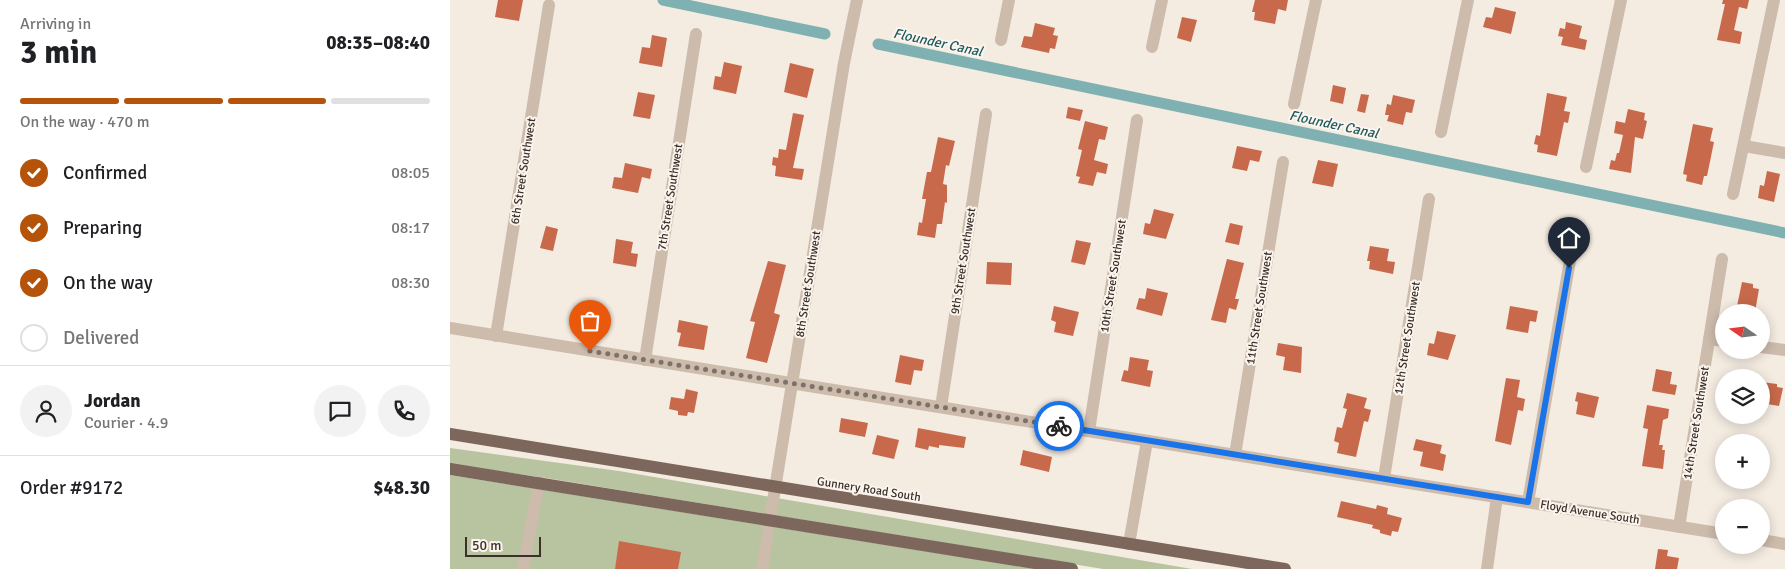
<!DOCTYPE html>
<html lang="en">
<head>
<meta charset="utf-8">
<style>
	body { margin:0; font-family:Signika,sans-serif; background:#f2f2f2; color:#202124; height:100vh; display:flex; flex-direction:column; font-size:19px; white-space:nowrap }
	* { box-sizing:border-box; margin:0 }
	p { font-size:16px; color:#757577 }
	.icon { flex:none; width:28px; height:28px; fill:none; stroke:currentColor; stroke-width:2; stroke-linecap:round; stroke-linejoin:round }
	.map { position:relative; flex:1; overflow:hidden }
	.sheet { display:flex; flex-direction:column; background:#fff; width:450px }
	.sheet>* { flex:none }
	.needle { width:32px; rotate:284deg }
	.fabs { position:absolute; left:1265px; top:304px; display:grid; gap:10px }
	.fabs a { display:grid; place-items:center; width:55px; height:55px; border-radius:50%; background:#fff; box-shadow:0 2px 12px #0003; font-size:25px }
	.scale { position:absolute; left:15px; bottom:12px; width:76px; box-sizing:border-box; padding-left:5px; border:2px solid #3b302b; border-top:0; font-size:14px; line-height:18px; white-space:nowrap; color:#3b302b; -webkit-text-stroke:4px #fbf5ee; paint-order:stroke }
	.pin { position:absolute; display:grid; place-items:center; width:42px; height:42px; color:#fff; margin:-51px -21px; border-radius:50% 50% 50% 0; rotate:-45deg; box-shadow:0 0 5px #0007 }
	.pin .icon { rotate:45deg }
	.courier { position:absolute; display:grid; place-items:center; width:50px; height:50px; margin:-25px; border:4px solid #1a73e8; border-radius:50%; background:#fff; color:#222; box-shadow:0 1px 6px #0007 }
	.overview em { font-style:normal; font-weight:700 }
	.overview div { display:flex; flex-direction:column-reverse }
	.overview { display:flex; align-items:center; justify-content:space-between; height:85px; padding:0 20px }
	h1 { font-size:32px; font-weight:700; line-height:38px }
	.bar { display:grid; grid-template-columns:repeat(4,1fr); gap:8px 5px; align-content:center; height:60px; padding:0 20px }
	.bar i { height:6px; border-radius:4px; background:#e0e0e0 }
	.bar .current { background:#b45309 }
	.bar p { grid-column:span 4 }
	.line { display:flex; align-items:center; gap:12px; padding:0 20px; border-top:1px solid #e0e0e0 }
	.line div { flex:1 }
	.round { display:grid; place-items:center; flex:none; width:52px; height:52px; border-radius:26px; background:#f2f2f2 }
	ol { padding:0 20px; list-style:none }
	li { display:flex; align-items:center; gap:15px; height:55px }
	li p { margin-inline-start:auto }
	li .icon { padding:5px; border-radius:50%; background:#b45309; color:#fff; stroke-width:4 }
	li:last-child { color:#757577 }
	li i { width:28px; height:28px; border:2px solid #e0e0e0; border-radius:50% }
	main { display:flex; flex:1; min-height:0 }
	.map>svg:first-child { display:block }
	.green { fill:#b8c4a0 }
	.lines { fill:none; stroke-linecap:round; stroke-linejoin:round }
	.canal { stroke:#7fb0b2; stroke-width:11 }
	.building { fill:#c8694b }
	.minor { stroke:#cdbbac; stroke-width:12 }
	.major { stroke:#7d675c; stroke-width:12 }
	.done { stroke:#7c716b; stroke-width:5; stroke-dasharray:0 9 }
	.route { stroke:#1a73e8; stroke-width:6 }
	.labels { text-anchor:middle; stroke-width:4; stroke-linejoin:round; paint-order:stroke }
	.street-label { font-size:12px; fill:#3b302b; stroke:#fbf5ee }
	.water-label { font-size:14px; font-style:italic; fill:#1f5a5e; stroke:#fbf5ee }
</style>
</head>
<body>
<main>
<section class="sheet">
<div class="overview"><div><h1>3 min</h1><p>Arriving in</p></div><em>08:35–08:40</em></div>
<div class="bar"><i class="current"></i><i class="current"></i><i class="current"></i><i></i><p>On the way · 470 m</p></div>
<ol>
<li><svg class="icon" aria-label="check" viewBox="0 0 24 24"><path d="M5 12l5 5 9-10"/></svg>Confirmed<p>08:05</p></li>
<li><svg class="icon" aria-label="check" viewBox="0 0 24 24"><path d="M5 12l5 5 9-10"/></svg>Preparing<p>08:17</p></li>
<li><svg class="icon" aria-label="check" viewBox="0 0 24 24"><path d="M5 12l5 5 9-10"/></svg>On the way<p>08:30</p></li>
<li><i></i>Delivered</li>
</ol>
<div class="line" style="height:90px"><a class="round"><svg class="icon" aria-label="person" viewBox="0 0 24 24"><circle cx="12" cy="8" r="4"/><path d="M4 21q1-7 8-7t8 7"/></svg></a><div><b>Jordan</b><p>Courier · 4.9</p></div><a class="round"><svg class="icon" aria-label="chat" viewBox="0 0 24 24"><path d="M4 5h16v11H9l-5 4z"/></svg></a><a class="round"><svg class="icon" aria-label="phone" viewBox="0 0 24 24"><path d="M5 4h4l2 5-3 2q2 4 5 5l2-3 5 2v4C11 20 4 13 5 4z"/></svg></a></div>
<div class="line" style="height:65px"><div>Order #9172</div><b>$48.30</b></div>
</section>
<div class="map">
<svg width="1335" height="569" viewBox="0 0 1335 569">
	<rect width="100%" height="100%" fill="#f4ebe1"/>
	<!-- green -->
	<g class="green">
		<path d="M0 448 169 471 742 569H653L90 477 0 464Z"/>
		<path d="M0 475 588 569H0Z"/>
	</g>
	<g class="lines">
		<!-- canal -->
		<g class="canal">
			<path d="M213 0 375 34"/>
			<path d="M428 44 1335 233"/>
		</g>
	</g>
	<!-- building -->
	<g class="building">
		<path d="M48 0H73L69 21 45 17Z"/>
		<path d="M805 0H838L836 11 828 9 825 24 804 20 805 12H802Z"/>
		<path d="M1273 0H1299L1297 9 1289 7 1284 30 1292 32 1290 44 1267 40 1275 4H1272Z"/>
		<path d="M1045 7 1066 12 1061 34 1033 27 1036 17 1042 18Z"/>
		<path d="M732 17 747 20 741 42 727 38Z"/>
		<path d="M1116 22 1132 26 1129 38 1137 40 1135 50 1111 45 1113 37 1108 36 1110 28 1115 29Z"/>
		<path d="M585 23 605 28 603 35 608 36 605 49 600 48 599 53 571 47 574 36 582 37Z"/>
		<path d="M202 35 217 38 212 67 189 63 192 47 200 48Z"/>
		<path d="M274 62 292 66 286 94 263 89 265 76 271 77Z"/>
		<path d="M340 63 364 69 357 98 334 92Z"/>
		<path d="M883 85 896 88 893 104 880 101Z"/>
		<path d="M188 92 205 95 200 119 183 116Z"/>
		<path d="M1097 93 1117 97 1114 111 1120 112 1118 123 1114 122 1107 156 1087 152 1088 145 1084 144 1086 135 1090 136Z"/>
		<path d="M911 94 919 95 915 113 907 111Z"/>
		<path d="M943 95 965 100 962 113 956 112 953 125 937 121 939 115H935L937 104 941 105Z"/>
		<path d="M618 107 633 110 630 121 616 118Z"/>
		<path d="M1178 109 1195 113 1194 120 1197 121 1193 139 1185 137 1181 173 1159 169 1161 160 1165 161 1167 153H1169L1173 135 1164 133 1166 121 1175 123Z"/>
		<path d="M343 113 354 115 343 168 354 169 352 180 325 176 326 166 322 165 323 157 328 158 329 149 336 150Z"/>
		<path d="M635 121 658 127 655 140 649 139 644 160 658 164 656 174 647 172 643 186 628 183 630 177 626 176 632 150 628 149Z"/>
		<path d="M1243 124 1263 128 1260 141 1264 142 1257 176H1254L1252 185 1236 181 1237 175 1233 174Z"/>
		<path d="M488 137 505 141 499 166 496 165 493 184 497 185V203L495 202 492 224H487L485 238 467 235 469 222 472 223 476 199H472L477 172H481Z"/>
		<path d="M787 146 812 151 809 162 800 160 797 171 782 168Z"/>
		<path d="M868 160 888 164 883 187 862 183Z"/>
		<path d="M175 163 202 169 200 179 192 177 188 193 162 188 164 177 172 178Z"/>
		<path d="M1317 171 1330 174 1324 202 1308 198 1310 185 1314 186Z"/>
		<path d="M704 209 724 214 716 239 693 234 695 223 700 224Z"/>
		<path d="M780 223 793 226 789 245 775 242Z"/>
		<path d="M96 226 108 229 103 251 90 248Z"/>
		<path d="M166 239 183 242 181 253 188 254 186 267 163 263Z"/>
		<path d="M626 240 641 243 635 265 621 262Z"/>
		<path d="M920 246 939 249 937 261 945 262 943 274 919 269 920 261H917Z"/>
		<path d="M777 259 794 263 785 299H789L786 310 779 308 776 323 761 320Z"/>
		<path d="M318 261 336 265 324 313 330 315 317 363 296 358 305 322 300 321Z"/>
		<path d="M537 262 562 263 561 285 536 284Z"/>
		<path d="M1292 282 1303 284V288L1309 289 1305 312H1295L1296 308 1287 306Z"/>
		<path d="M697 288 718 293 712 316 686 309 689 298 695 299Z"/>
		<path d="M604 306 629 312 623 336 604 332 606 322 601 320Z"/>
		<path d="M1060 306 1088 311 1086 322 1080 321 1078 333 1056 329Z"/>
		<path d="M229 320 258 326 254 350 228 346 231 333 227 332Z"/>
		<path d="M987 331 1006 335 998 360 977 355 979 343 984 344Z"/>
		<path d="M828 343 852 347 851 373 833 370 835 357 826 355Z"/>
		<path d="M450 355 474 360 472 371 464 370 461 385 445 382Z"/>
		<path d="M680 357 699 360 697 370 703 371 700 387 671 381 674 370 678 371Z"/>
		<path d="M1206 369 1222 372 1220 384 1227 385 1225 395 1202 391Z"/>
		<path d="M1056 378 1070 380 1067 397 1075 399 1073 411 1068 410 1061 445 1045 441Z"/>
		<path d="M1311 382 1327 384V387L1333 388 1329 406 1311 403Z"/>
		<path d="M236 389 248 392 244 413 238 412 237 416 228 415V411L219 409 221 397 234 399Z"/>
		<path d="M1127 392 1149 397 1144 418 1126 414 1128 402 1125 401Z"/>
		<path d="M897 393 917 398 914 408 921 410 918 422 914 421 906 457 887 453 889 443 884 441 887 427 892 428 897 409 893 408Z"/>
		<path d="M1197 405 1219 409 1218 418 1213 420 1209 445H1213L1212 450H1215L1213 469 1192 466 1198 429 1193 428Z"/>
		<path d="M391 418 418 423 415 437 389 432Z"/>
		<path d="M468 428 516 437 514 448 489 445V448L479 446 478 450 465 447Z"/>
		<path d="M427 435 449 440 444 459 422 454Z"/>
		<path d="M966 439 992 445 990 453 996 455 993 471 970 466 973 452 963 450Z"/>
		<path d="M573 450 602 457 599 472 570 465Z"/>
		<path d="M891 501 926 509 927 505 938 508 937 514 952 518 948 532 942 531 941 536 930 533V530L922 528 923 525 887 517Z"/>
		<path d="M169 541 231 552 228 569H165Z"/>
		<path d="M1208 549 1218 550 1217 556 1229 558 1227 569H1205Z"/>
	</g>
	<g class="lines">
		<!-- minor -->
		<g class="minor">
			<path d="M551 40 559 0"/>
			<path d="M702 47 712 0"/>
			<path d="M844 104 866 0"/>
			<path d="M991 132 1018 0"/>
			<path d="M1294 146 1335 153"/>
			<path d="M1136 167 1171 0"/>
			<path d="M1283 194 1324 0"/>
			<path d="M0 328 1274 534"/>
			<path d="M46 336 99 5"/>
			<path d="M1259 339 1274 341"/>
			<path d="M1311 347 1335 350"/>
			<path d="M195 360 246 34"/>
			<path d="M491 407 536 114"/>
			<path d="M639 431 687 120"/>
			<path d="M785 455 833 162"/>
			<path d="M934 478 979 199"/>
			<path d="M1078 502 1122 249"/>
			<path d="M1229 527 1272 259"/>
			<path d="M1311 540 1335 544"/>
			<path d="M679 544 697 441"/>
			<path d="M73 569 89 482"/>
			<path d="M312 569 394 63 407 0"/>
			<path d="M1037 569 1047 497"/>
		</g>
		<!-- major -->
		<g class="major">
			<path d="M0 434 835 569"/>
			<path d="M0 469 622 569"/>
		</g>
	</g>
	<g class="lines">
		<!-- done -->
		<path class="done" d="M140 351 609 426"/>
		<!-- route -->
		<path class="route" d="M609 426 1078 502 1119 268"/>
	</g>
	<g class="labels">
		<!-- street labels -->
		<g class="street-label">
			<text transform="translate(73 171) rotate(-81)" y="4">6th Street Southwest</text>
			<text transform="translate(220 197) rotate(-81)" y="4">7th Street Southwest</text>
			<text transform="translate(513 261) rotate(-81)" y="4">9th Street Southwest</text>
			<text transform="translate(663 276) rotate(-81)" y="4">10th Street Southwest</text>
			<text transform="translate(358 284) rotate(-81)" y="4">8th Street Southwest</text>
			<text transform="translate(809 308) rotate(-81)" y="4">11th Street Southwest</text>
			<text transform="translate(957 338) rotate(-81)" y="4">12th Street Southwest</text>
			<text transform="translate(1246 423) rotate(-81)" y="4">14th Street Southwest</text>
			<text transform="translate(419 489) rotate(9)" y="4">Gunnery Road South</text>
			<text transform="translate(1140 512) rotate(9)" y="4">Floyd Avenue South</text>
		</g>
		<!-- water labels -->
		<g class="water-label">
			<text transform="translate(488 42) rotate(12)" y="5">Flounder Canal</text>
			<text transform="translate(884 124) rotate(12)" y="5">Flounder Canal</text>
		</g>
	</g>
</svg>
<div class="fabs">
<a><svg class="needle" viewBox="-14 -14 28 28"><path d="M0-13l5 13h-10z" fill="#e53935"/><path d="M0 13l5-13h-10z" fill="#757577"/></svg></a>
<a><svg class="icon" aria-label="layers" viewBox="0 0 24 24"><path d="M12 4l9 5-9 5-9-5zM3 14l9 5 9-5"/></svg></a>
<a>+</a>
<a>−</a>
</div>
<div class="scale">50 m</div>
<div class="pin" style="left:140px;top:351px;background:#ea580c"><svg class="icon" aria-label="bag" viewBox="0 0 24 24"><path d="M5 8h14l-1 12H6zM9 8a3 3 0 0 1 6 0"/></svg></div>
<div class="pin" style="left:1119px;top:268px;background:#1f2937"><svg class="icon" aria-label="home" viewBox="0 0 24 24"><path d="M3 11l9-7 9 7M6 9v11h12V9"/></svg></div>
<div class="courier" style="left:609px;top:426px"><svg class="icon" aria-label="bike" viewBox="0 0 24 24"><circle cx="6" cy="16" r="4"/><circle cx="18" cy="16" r="4"/><path d="M6 16l4-8h5l3 8M10 8l3 8H6M13 5h3"/></svg></div>
</div>
</main>
</body>
</html>
